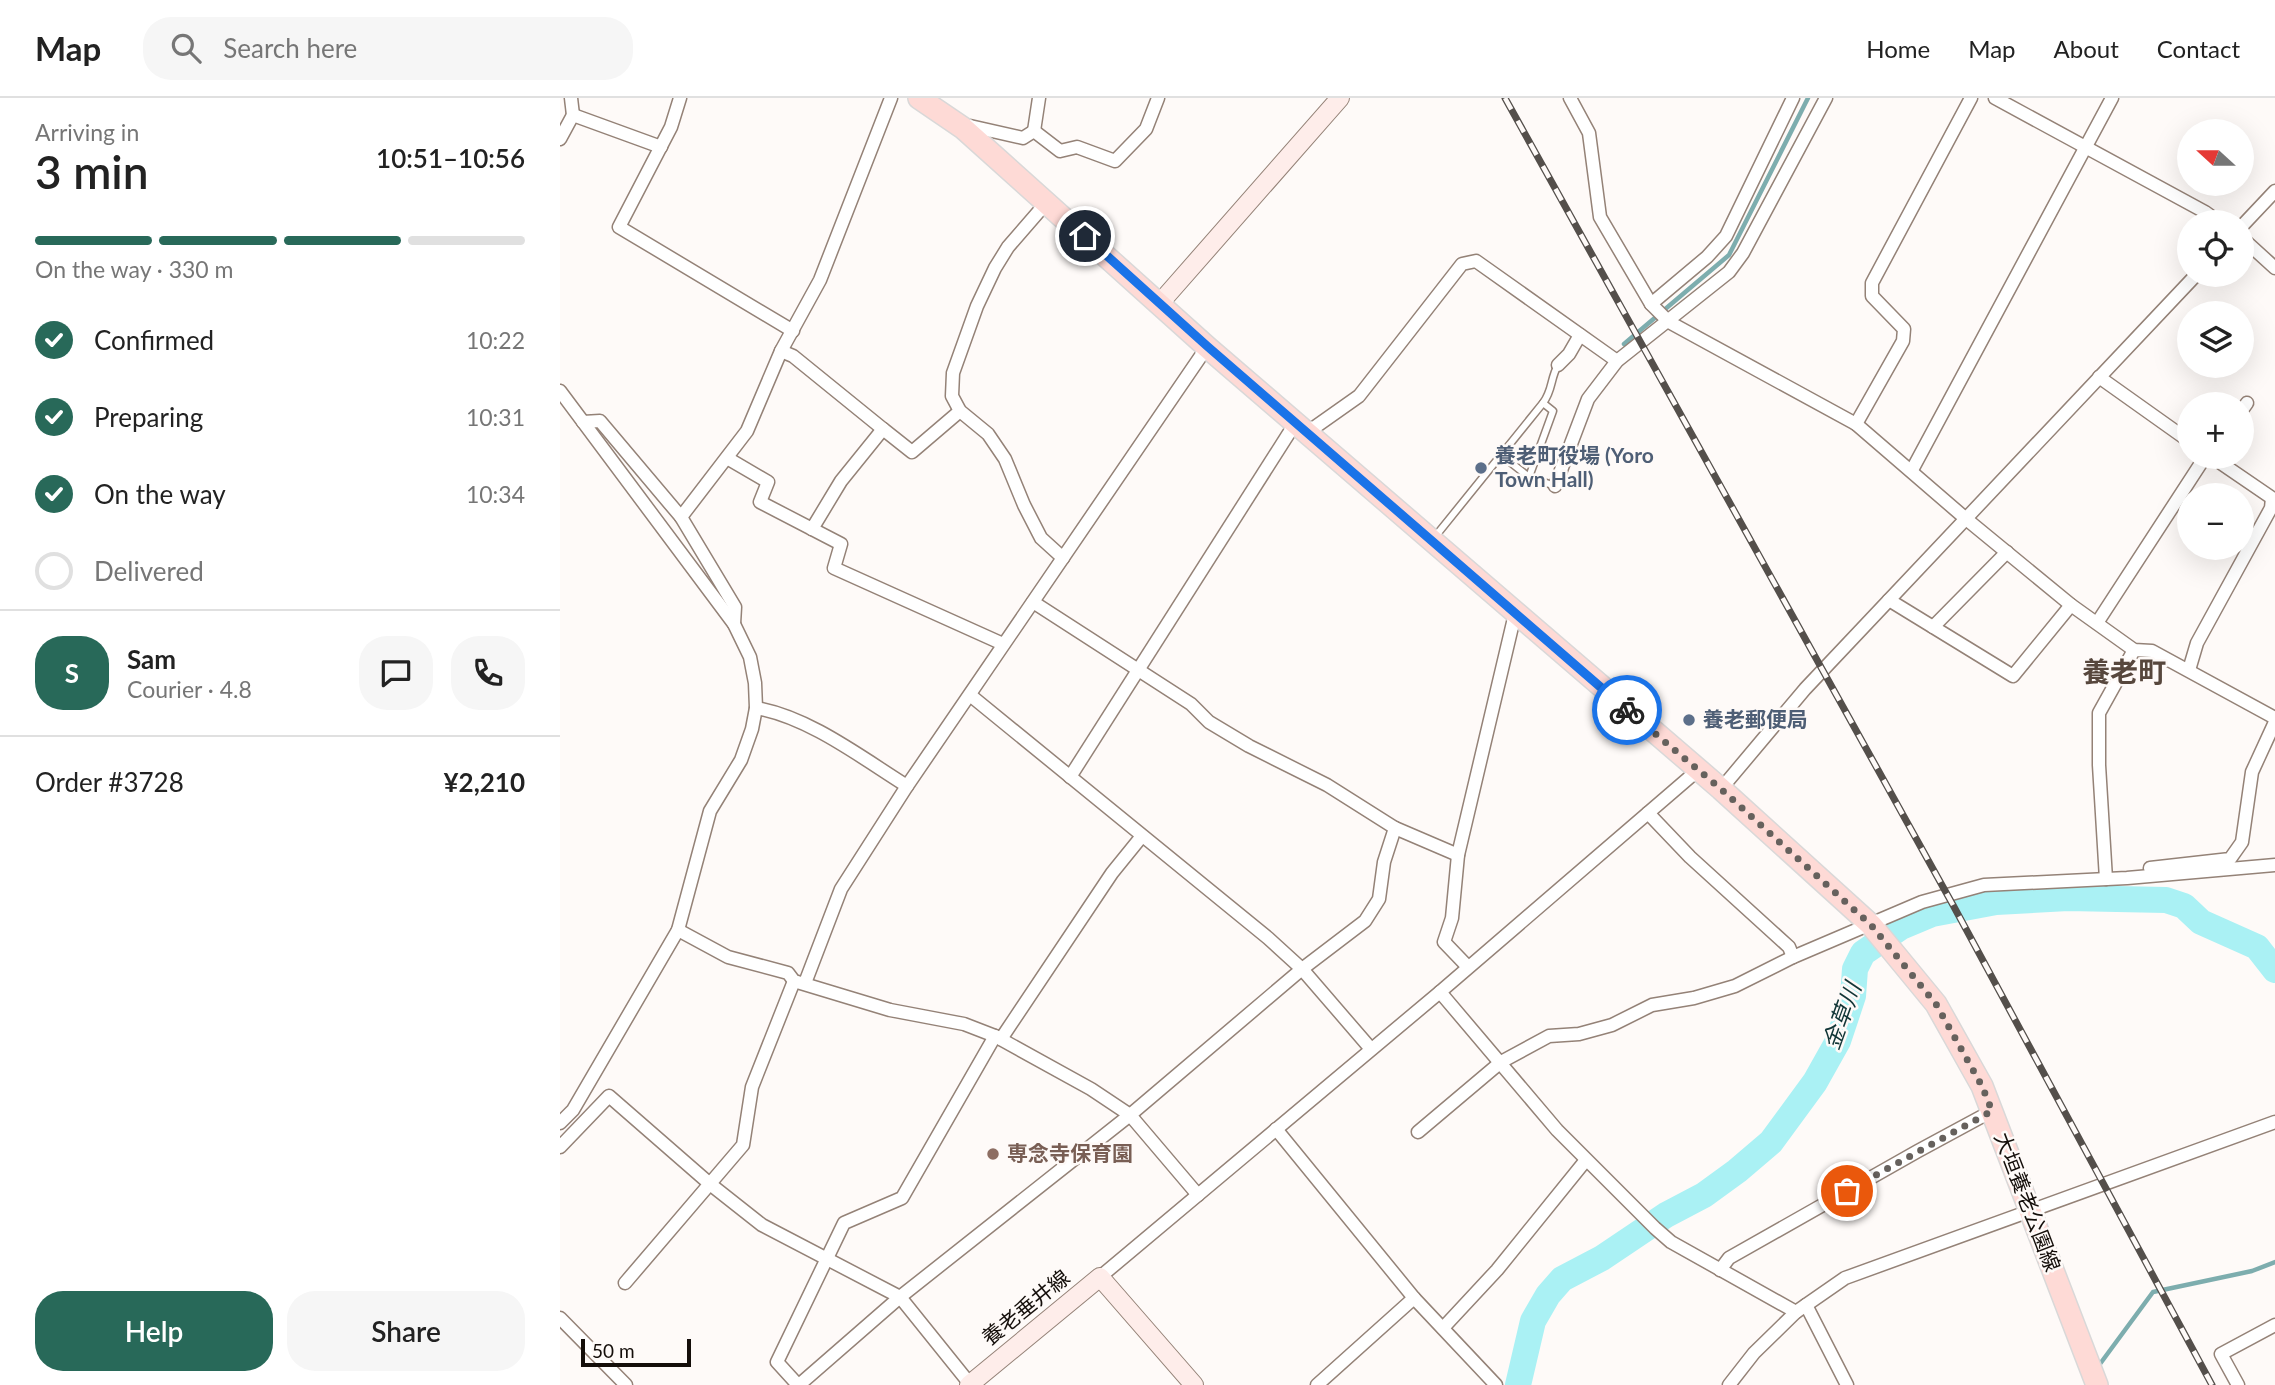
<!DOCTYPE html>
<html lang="en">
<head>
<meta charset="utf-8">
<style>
	body { margin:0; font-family:Lato,"Noto Sans JP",sans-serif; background:#f6f6f6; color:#222; height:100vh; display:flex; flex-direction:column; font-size:26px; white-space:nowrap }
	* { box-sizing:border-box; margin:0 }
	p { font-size:23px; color:#767676 }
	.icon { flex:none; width:38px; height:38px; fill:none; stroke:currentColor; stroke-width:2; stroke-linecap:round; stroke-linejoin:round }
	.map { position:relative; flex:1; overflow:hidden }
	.side { display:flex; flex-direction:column; background:#fff; width:560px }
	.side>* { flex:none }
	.needle { width:46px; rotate:291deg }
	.fabs { position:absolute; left:1617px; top:21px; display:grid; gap:14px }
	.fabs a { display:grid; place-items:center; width:77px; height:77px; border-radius:50%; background:#fff; box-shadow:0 7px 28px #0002; font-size:35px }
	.scale { position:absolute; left:21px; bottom:18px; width:110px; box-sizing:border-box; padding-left:7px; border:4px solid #140e0a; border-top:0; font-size:19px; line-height:24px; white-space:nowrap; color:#140e0a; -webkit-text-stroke:5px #fefaf8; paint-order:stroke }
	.pin { position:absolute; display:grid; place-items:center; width:60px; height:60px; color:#fff; margin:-30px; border:4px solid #fff; border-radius:50%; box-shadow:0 2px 7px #0007 }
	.courier { position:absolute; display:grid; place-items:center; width:70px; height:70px; margin:-35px; border:5px solid #1a73e8; border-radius:50%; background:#fff; color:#222; box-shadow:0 2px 9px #0007 }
	.overview em { font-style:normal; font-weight:600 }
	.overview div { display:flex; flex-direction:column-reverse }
	.overview { display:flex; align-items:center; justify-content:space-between; height:119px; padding:0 35px }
	h1 { font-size:46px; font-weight:600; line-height:52px }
	.bar { display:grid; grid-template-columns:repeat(4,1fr); gap:10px 7px; align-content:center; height:84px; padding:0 35px }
	.bar i { height:9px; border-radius:5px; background:#e0e0e0 }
	.bar .on { background:#286959 }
	.bar p { grid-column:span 4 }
	.line { display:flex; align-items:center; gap:18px; padding:0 35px; border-top:2px solid #e0e0e0 }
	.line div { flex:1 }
	.round { display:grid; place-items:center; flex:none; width:74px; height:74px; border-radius:28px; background:#f6f6f6 }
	ol { padding:0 35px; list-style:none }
	li { display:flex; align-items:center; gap:21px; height:77px }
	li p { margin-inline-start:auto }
	li .icon { padding:7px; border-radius:50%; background:#286959; color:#fff; stroke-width:4 }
	li:last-child { color:#767676 }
	li i { width:38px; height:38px; border:4px solid #e0e0e0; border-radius:50% }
	.primary-button { display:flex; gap:14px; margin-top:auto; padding:14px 35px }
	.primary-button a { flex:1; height:80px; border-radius:28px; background:#286959; color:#fff; font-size:28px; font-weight:600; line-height:80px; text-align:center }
	.primary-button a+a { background:#f6f6f6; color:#222 }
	header { display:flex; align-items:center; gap:42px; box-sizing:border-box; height:98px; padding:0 35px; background:#fff; border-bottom:2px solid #e0e0e0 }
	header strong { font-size:33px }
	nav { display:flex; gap:38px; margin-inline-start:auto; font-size:24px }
	.search { width:490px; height:63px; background:#f6f6f6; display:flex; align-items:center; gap:18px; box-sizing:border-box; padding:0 24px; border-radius:28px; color:#767676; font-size:26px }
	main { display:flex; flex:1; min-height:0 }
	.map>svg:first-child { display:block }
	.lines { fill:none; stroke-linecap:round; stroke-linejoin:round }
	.stream { stroke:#7dadae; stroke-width:4.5 }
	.river { stroke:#aaf1f4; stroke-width:26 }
	.lane-casing { stroke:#948277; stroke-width:9 }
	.street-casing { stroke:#948277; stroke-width:15 }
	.secondary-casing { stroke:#948277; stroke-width:20 }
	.primary-casing { stroke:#d9d8d8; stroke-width:24 }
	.lane { stroke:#fff; stroke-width:6 }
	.street { stroke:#fff; stroke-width:12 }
	.secondary { stroke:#feedea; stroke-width:18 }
	.primary { stroke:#fedad6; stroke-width:21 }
	.rail-casing { stroke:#544f4b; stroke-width:7 }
	.rail { stroke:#fefaf8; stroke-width:4.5; stroke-dasharray:13; stroke-linecap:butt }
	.done { stroke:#66615d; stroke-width:7; stroke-dasharray:0 12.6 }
	.route { stroke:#1a73e8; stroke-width:9 }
	.service-dot { fill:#5c6f8a; stroke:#fefaf8; stroke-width:2.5 }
	.education-dot { fill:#8d6e63; stroke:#fefaf8; stroke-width:2.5 }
	.labels { text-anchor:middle; stroke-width:5; stroke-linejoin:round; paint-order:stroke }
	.service-label { font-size:21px; font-weight:bold; fill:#4e5e75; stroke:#fefaf8; text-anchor:start }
	.education-label { font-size:21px; font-weight:bold; fill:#785e54; stroke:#fefaf8; text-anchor:start }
	.street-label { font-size:21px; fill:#140e0a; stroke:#fefaf8 }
	.water-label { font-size:23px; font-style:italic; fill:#113536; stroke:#fefaf8 }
	.district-label { font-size:28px; font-weight:bold; fill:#57473d; stroke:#fefaf8 }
</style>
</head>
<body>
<header>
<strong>Map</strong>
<div class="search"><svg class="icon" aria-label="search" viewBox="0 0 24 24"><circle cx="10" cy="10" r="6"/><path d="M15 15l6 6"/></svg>Search here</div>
<nav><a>Home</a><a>Map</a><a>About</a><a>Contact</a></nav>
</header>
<main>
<section class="side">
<div class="overview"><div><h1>3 min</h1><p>Arriving in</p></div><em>10:51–10:56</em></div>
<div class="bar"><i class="on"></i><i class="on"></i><i class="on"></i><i></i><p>On the way · 330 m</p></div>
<ol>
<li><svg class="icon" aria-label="check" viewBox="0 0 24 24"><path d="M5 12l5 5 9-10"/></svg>Confirmed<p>10:22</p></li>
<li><svg class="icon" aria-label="check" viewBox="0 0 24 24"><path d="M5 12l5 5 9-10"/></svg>Preparing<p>10:31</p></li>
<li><svg class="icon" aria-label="check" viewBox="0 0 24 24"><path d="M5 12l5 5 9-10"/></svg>On the way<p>10:34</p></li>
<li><i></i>Delivered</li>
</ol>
<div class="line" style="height:126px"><b class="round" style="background:#286959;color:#fff">S</b><div><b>Sam</b><p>Courier · 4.8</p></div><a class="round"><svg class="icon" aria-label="chat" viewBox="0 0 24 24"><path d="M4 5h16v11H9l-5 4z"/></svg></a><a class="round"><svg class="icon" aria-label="phone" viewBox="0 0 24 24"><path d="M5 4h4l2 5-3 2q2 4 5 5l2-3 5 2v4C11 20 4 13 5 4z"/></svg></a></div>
<div class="line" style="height:91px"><div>Order #3728</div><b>¥2,210</b></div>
<div class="primary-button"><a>Help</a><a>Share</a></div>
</section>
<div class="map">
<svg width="1715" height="1287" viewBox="0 0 1715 1287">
	<rect width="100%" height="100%" fill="#fefaf8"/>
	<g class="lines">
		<!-- stream -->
		<g class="stream">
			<path d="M1064 246 1169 157 1248 0"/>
			<path d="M1537 1270 1593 1194 1692 1173 1715 1164"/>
		</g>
		<!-- river -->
		<path class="river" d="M958 1287 973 1223 988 1197 1002 1181 1042 1160 1106 1117 1144 1097 1177 1073 1211 1044 1255 984 1278 943 1293 898 1295 871 1303 855 1341 829 1372 816 1436 804 1508 800 1606 802 1624 808 1641 824 1697 849 1715 872"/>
		<!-- lane casing -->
		<g class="lane-casing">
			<g id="lane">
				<path d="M941 357 969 379 995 388"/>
				<path d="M969 379 993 313 983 305C993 292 990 281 998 267"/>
				<path d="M874 440 983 305"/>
			</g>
		</g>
		<!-- street casing -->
		<g class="street-casing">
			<g id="street">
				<path d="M11 0 13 17"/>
				<path d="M120 0 111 29 59 129 233 233"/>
				<path d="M1010 0 1029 35 1040 119 1091 206 1109 224 1296 326 1405 420 1511 507 1574 552 1592 553 1715 620"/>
				<path d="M1435 0 1645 114 1659 124"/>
				<path d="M403 30 410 28 463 40 474 33"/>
				<path d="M474 33 500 53 517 49 555 63 586 31 598 0"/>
				<path d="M474 33 479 0"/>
				<path d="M0 41 13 17 101 49"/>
				<path d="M487 104 448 149 435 170 417 208 393 275 392 298 400 313 428 336 445 361 464 407 481 440 503 460"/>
				<path d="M1682 128 1715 93"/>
				<path d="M1682 140 1715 170"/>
				<path d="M1091 206 1147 159 1166 138 1233 0"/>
				<path d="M221 253 233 258 323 331"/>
				<path d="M998 267 1009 256 1020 237"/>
				<path d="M1539 279 1629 343"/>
				<path d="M0 293 174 526 190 559 195 585 196 610 192 631 181 662 150 713 118 832 13 1012 0 1025"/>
				<path d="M1682 312 1687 305"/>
				<path d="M23 324 40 323 121 419 175 509 174 526"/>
				<path d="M1296 326 1343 243 1344 231 1312 198V185L1411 0"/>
				<path d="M748 334 799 298 902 166 916 163 1057 263"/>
				<path d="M167 360 208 384 200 404 281 446 274 470 443 546"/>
				<path d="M1352 372 1552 0"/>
				<path d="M995 388 1028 301 1057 263 1169 174 1183 155 1266 0"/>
				<path d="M121 419 187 333 221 253 260 182 331 0"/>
				<path d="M252 431 281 383 323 331 352 354 400 313"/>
				<path d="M1329 502 1453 578 1511 507"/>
				<path d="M473 504 631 606 649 624 689 648 767 687 835 730 898 757"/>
				<path d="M1537 525 1645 359"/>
				<path d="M1373 529 1447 454"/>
				<path d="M1629 572 1637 545 1711 410 1712 400 1652 359"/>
				<path d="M410 597 708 840 742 871 811 951"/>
				<path d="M196 610C249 619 302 660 347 688"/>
				<path d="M510 679 736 324"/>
				<path d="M1161 691 1245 591 1636 177"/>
				<path d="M1088 715 1130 759 1229 849 1233 859"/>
				<path d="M1590 770 1670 761 1682 744 1692 674 1715 624"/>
				<path d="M1546 781 1539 667V615L1574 552"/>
				<path d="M118 832 168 859 228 875 234 883 330 912 404 926 435 938 531 991 570 1017 638 1097"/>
				<path d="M908 869 884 844 892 820 898 757 955 516"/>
				<path d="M245 885 281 791 347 688 647 249"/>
				<path d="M880 894 997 1032 1095 1130 1111 1144 1236 1214"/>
				<path d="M441 941 552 775 582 738"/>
				<path d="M716 1031 854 1200 936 1287"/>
				<path d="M858 1034 941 964 989 938 1019 936 1052 927 1092 907 1134 900 1175 888 1233 859 1362 804 1424 787 1567 780 1715 767"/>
				<path d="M0 1049 49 998 150 1086 202 1127 340 1199 410 1286"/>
				<path d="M1160 1172 1169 1160 1358 1053 1432 1013"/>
				<path d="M540 1179 880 894 1138 672"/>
				<path d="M65 1185 183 1047 192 989 234 883"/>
				<path d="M1246 1207 1287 1287"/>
				<path d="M0 1220 66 1287"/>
				<path d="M883 1230 937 1172 1026 1062"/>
				<path d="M238 1287 217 1264 284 1125 342 1100 435 938"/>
				<path d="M239 1287 340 1199 570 1017 742 871 805 823 819 801 824 764 835 730"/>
				<path d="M757 1287 854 1200"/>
				<path d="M1169 1287 1194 1255 1236 1214 1285 1180 1715 1024"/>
				<path d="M1678 1287 1661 1256 1715 1227"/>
			</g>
		</g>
		<!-- secondary casing -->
		<g class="secondary-casing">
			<g id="secondary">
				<path d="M600 205 780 0"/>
				<path d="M409 1287 540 1179 634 1287"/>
			</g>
		</g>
		<!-- primary casing -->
		<g class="primary-casing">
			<path id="primary" d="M359 0 403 30 647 249 1161 691 1311 827 1376 906 1422 988 1537 1287"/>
		</g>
		<!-- lane -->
		<use href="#lane" class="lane"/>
		<!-- street -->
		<use href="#street" class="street"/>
		<!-- secondary -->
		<use href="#secondary" class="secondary"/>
		<!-- primary -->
		<use href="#primary" class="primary"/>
		<!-- rail casing -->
		<g class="rail-casing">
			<path id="rail" d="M945 0 1393 807 1652 1287"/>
		</g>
		<!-- rail -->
		<use href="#rail" class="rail"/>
	</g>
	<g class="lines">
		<!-- done -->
		<path class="done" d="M1067 612 1161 691 1311 827 1376 906 1422 988 1432 1013 1287 1093"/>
		<!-- route -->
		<path class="route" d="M525 138 647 248 1067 612"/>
	</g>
	<!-- markers -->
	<g class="service-dot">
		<circle cx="921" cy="370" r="7"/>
		<circle cx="1129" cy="622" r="7"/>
	</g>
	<circle class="education-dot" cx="433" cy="1056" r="7"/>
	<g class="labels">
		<!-- service labels -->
		<g class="service-label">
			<text x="935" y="365">養老町役場 (Yoro<tspan x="935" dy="24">Town Hall)</tspan></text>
			<text x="1143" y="629">養老郵便局</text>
		</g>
		<!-- education labels -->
		<g class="education-label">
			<text x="447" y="1063">専念寺保育園</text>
		</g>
		<!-- street labels -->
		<g class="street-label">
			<text transform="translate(1467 1104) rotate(69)" y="7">大垣養老公園線</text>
			<text transform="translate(466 1210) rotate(-39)" y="7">養老垂井線</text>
		</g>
		<!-- water labels -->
		<g class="water-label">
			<text transform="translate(1282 918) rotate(-70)" y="8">金草川</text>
		</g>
		<!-- district labels -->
		<g class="district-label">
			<text x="1564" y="584">養老町</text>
		</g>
	</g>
</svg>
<div class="fabs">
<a><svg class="needle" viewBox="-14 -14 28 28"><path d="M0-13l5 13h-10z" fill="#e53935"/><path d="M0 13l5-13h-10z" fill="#767676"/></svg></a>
<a><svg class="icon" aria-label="locate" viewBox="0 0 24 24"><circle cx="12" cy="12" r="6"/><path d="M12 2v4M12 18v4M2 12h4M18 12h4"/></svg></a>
<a><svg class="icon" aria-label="layers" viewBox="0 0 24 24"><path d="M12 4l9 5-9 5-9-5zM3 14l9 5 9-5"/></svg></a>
<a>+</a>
<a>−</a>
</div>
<div class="scale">50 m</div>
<div class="pin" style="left:1287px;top:1093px;background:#ea580c"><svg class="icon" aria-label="bag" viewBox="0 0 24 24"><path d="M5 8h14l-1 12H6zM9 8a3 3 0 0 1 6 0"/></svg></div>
<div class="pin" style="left:525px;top:138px;background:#1f2937"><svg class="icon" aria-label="home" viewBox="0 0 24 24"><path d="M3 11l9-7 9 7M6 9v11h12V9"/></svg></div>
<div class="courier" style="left:1067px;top:612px"><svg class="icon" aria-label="bike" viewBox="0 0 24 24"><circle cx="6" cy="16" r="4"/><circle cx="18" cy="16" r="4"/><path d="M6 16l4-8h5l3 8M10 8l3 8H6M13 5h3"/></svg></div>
</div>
</main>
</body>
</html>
